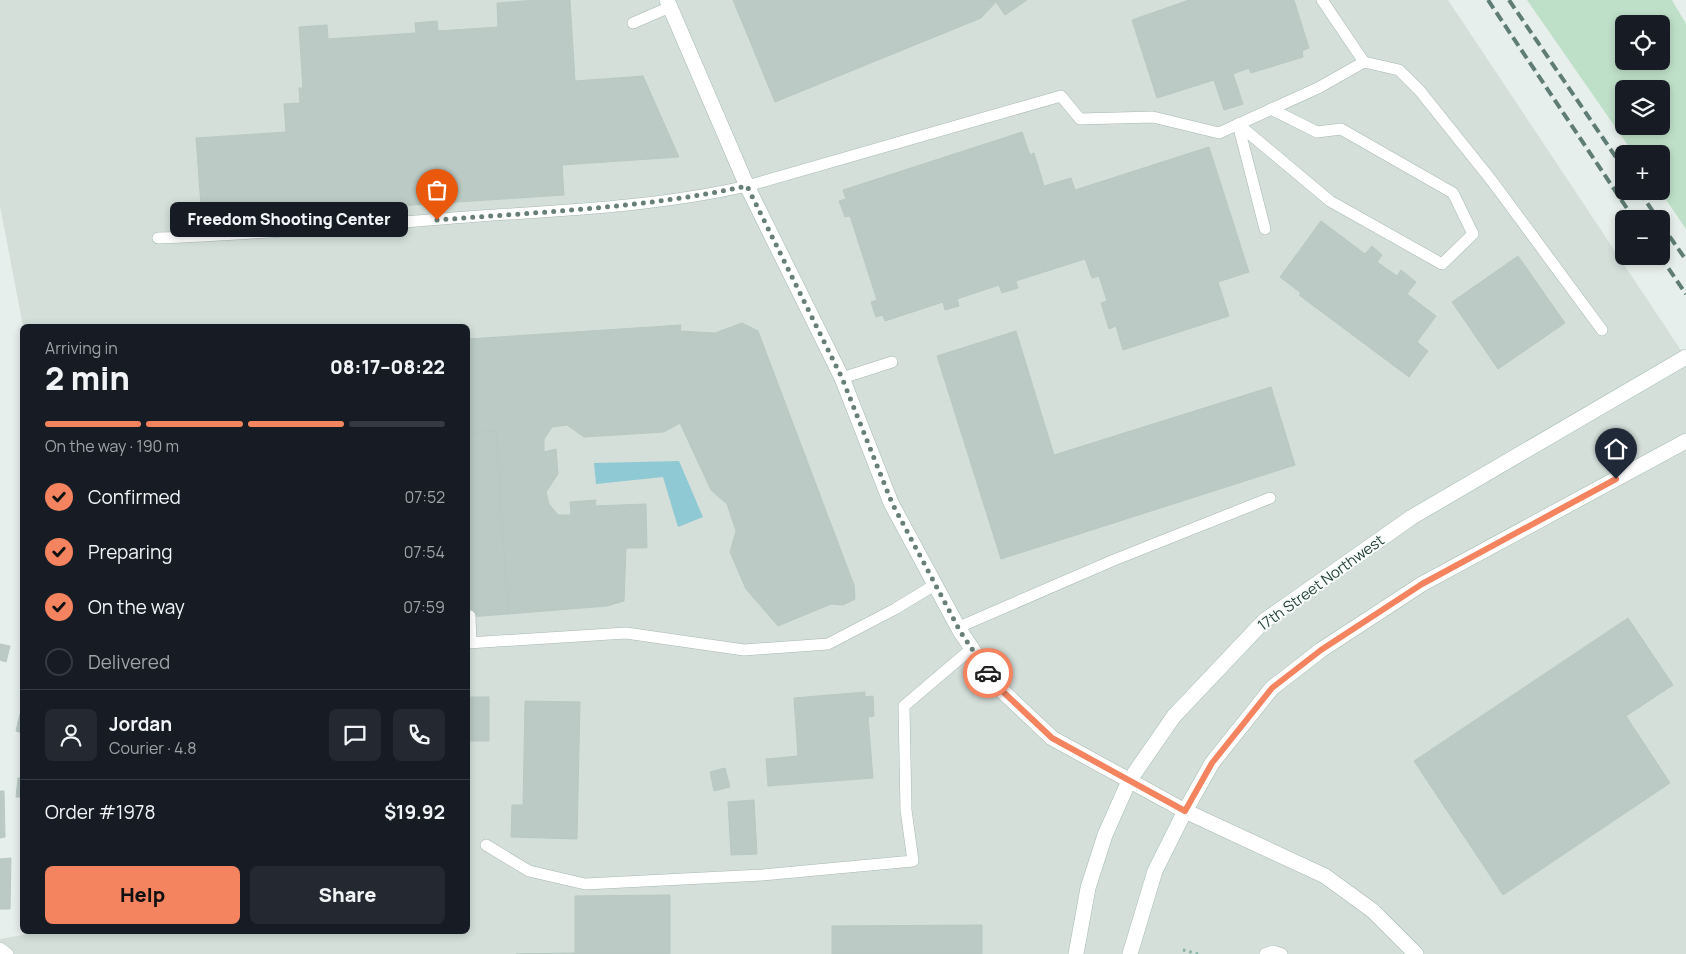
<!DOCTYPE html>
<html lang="en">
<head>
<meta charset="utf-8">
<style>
	body { margin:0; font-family:Manrope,sans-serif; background:#242831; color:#f1f3f6; height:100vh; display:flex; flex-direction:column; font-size:19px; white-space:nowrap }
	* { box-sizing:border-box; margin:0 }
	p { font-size:16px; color:#9ea1a6 }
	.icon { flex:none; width:28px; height:28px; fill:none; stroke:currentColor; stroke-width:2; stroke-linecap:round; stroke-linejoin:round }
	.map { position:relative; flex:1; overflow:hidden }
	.sheet { position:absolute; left:20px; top:324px; width:450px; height:610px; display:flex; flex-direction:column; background:#171b24; border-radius:8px; box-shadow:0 2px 8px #0003 }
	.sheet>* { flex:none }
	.controls { position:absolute; left:1615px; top:15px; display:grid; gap:10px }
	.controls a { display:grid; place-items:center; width:55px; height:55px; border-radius:8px; background:#171b24; box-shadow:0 2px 8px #0003; font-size:25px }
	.pin { position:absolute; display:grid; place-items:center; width:42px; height:42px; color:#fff; margin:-51px -21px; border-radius:50% 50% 50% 0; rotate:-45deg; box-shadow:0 0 5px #0007 }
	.pin .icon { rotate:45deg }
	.courier { position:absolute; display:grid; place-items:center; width:50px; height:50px; margin:-25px; border:4px solid #f4845f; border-radius:50%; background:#fff; color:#222; box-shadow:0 1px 6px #0007 }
	.bubble { position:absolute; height:35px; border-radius:8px; background:#171b24; box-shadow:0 2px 8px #0003; font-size:16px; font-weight:800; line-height:35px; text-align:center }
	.head em { font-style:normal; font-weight:800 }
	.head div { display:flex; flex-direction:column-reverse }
	.head { display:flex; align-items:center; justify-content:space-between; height:85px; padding:0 25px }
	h1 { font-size:32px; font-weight:800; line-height:38px }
	.bar { display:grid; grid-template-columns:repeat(4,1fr); gap:8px 5px; align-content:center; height:60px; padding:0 25px }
	.bar i { height:6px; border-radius:4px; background:#363941 }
	.bar .active { background:#f4845f }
	.bar p { grid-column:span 4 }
	.line { display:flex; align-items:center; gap:12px; padding:0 25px; border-top:1px solid #363941 }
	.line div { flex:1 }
	.round { display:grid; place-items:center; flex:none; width:52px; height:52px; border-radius:8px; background:#242831 }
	ol { padding:0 25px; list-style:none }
	li { display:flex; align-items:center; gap:15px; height:55px }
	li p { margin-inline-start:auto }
	li .icon { padding:5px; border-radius:50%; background:#f4845f; color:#111; stroke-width:4 }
	li:last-child { color:#9ea1a6 }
	li i { width:28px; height:28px; border:2px solid #363941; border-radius:50% }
	.button { display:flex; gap:10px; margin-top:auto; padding:10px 25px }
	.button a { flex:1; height:58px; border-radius:8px; background:#f4845f; color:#111; font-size:20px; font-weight:800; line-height:58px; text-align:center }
	.button a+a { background:#242831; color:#f1f3f6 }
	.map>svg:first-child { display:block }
	.built { fill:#d4dfda }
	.green { fill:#bfe0c8; fill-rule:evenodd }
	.water { fill:#8ec9d4 }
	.building { fill:#bbcac4; stroke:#b8c9c2 }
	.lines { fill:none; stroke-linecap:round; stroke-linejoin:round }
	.service-casing { stroke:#a8b8b2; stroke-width:12 }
	.minor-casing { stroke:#a8b8b2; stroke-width:16 }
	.secondary-casing { stroke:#a4bbb3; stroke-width:16 }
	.path { stroke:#86b3a5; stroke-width:3; stroke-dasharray:2.5 4; stroke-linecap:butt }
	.service { stroke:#fff; stroke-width:11 }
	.minor { stroke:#fff; stroke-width:15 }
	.secondary { stroke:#fff; stroke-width:15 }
	.rail { stroke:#5f7d75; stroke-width:4; stroke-dasharray:10 5; stroke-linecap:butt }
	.done { stroke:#687f78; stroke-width:5; stroke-dasharray:0 9 }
	.route { stroke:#f4845f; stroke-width:6 }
	.labels { text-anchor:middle; stroke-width:4; stroke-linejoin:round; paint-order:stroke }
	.street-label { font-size:15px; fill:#24423a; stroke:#f7fbf9 }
</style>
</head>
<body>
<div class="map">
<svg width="1686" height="954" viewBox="0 0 1686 954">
	<rect width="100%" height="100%" fill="#e6efeb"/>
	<!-- built -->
	<path class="built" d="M0 0H1448L1686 358V954H0V939L46 931H468V326H23L0 206Z"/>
	<!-- green -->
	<path class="green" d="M1527 0H1672L1686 24V229L1660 191 1661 154H1634ZM1624 24H1661V61H1624ZM1624 89H1661V126H1624Z"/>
	<!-- water -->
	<path class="water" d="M679 461 703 517 678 527 663 477 596 484 594 463Z"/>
	<!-- building -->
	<g class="building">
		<path d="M536 0H570L575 81 643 76 679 157 562 165 564 195 202 219 196 138 286 132 284 104 300 103 299 88H303L299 27 327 25 328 39 416 33 415 23 437 21 438 31 498 27 497 3Z"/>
		<path d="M733 0H1027L1005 15 996 2 981 18 775 102Z"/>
		<path d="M1189 0H1294L1309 48 1302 51 1303 57 1251 73 1249 68 1233 74 1243 104 1224 110 1214 80 1157 98 1132 20Z"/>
		<path d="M1022 132 1030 155 1034 153 1044 186 1071 178 1075 190 1209 147 1249 272 1218 282 1229 316 1123 350 1116 326 1109 329 1101 303 1107 301 1099 276 1092 278 1085 259 1016 281 1018 288 1002 293 999 285 957 299 959 306 945 310 943 302 885 321 883 315 876 317 871 302 877 300 850 216 845 217 839 201 846 199 843 190Z"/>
		<path d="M1321 221 1365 254 1372 246 1382 255 1377 262 1397 276 1401 270 1416 282 1407 294 1436 316 1417 342 1428 351 1409 377 1299 295 1301 293 1280 277Z"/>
		<path d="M1518 256 1565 323 1498 369 1452 302Z"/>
		<path d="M742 323 758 331 854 585 855 599 843 605 831 604 778 626 746 589 730 552 736 531 727 504 711 490 680 423 664 432 584 437 567 425 552 427 544 439V452L556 449 558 474 546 492 549 504 558 515H571L570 502 596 500 595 506 646 504 647 548H626L624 601 607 606 508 614 496 431 468 433V339L681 325 680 331 715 333Z"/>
		<path d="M1016 331 1054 455 1271 387 1295 465 1001 559 937 356Z"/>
		<path d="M496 431 508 614 468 617V433Z"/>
		<path d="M1628 618 1673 685 1626 716 1670 783 1503 895 1414 761Z"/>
		<path d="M0 644 10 646 6 662 0 660Z"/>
		<path d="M865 692V697L873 696 874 716 868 717 873 778 768 786 766 759 798 756 794 698Z"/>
		<rect x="468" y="697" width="21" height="44"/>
		<path d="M525 701 580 702 577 839 511 837 512 805H523Z"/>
		<path d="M20 714 22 715V733L16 731Z"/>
		<path d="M725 768 730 787 714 791 710 772Z"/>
		<path d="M18 778H22V797H16Z"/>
		<path d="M0 791H4L5 837 0 838Z"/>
		<path d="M754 800 757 854 731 855 728 802Z"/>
		<path d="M11 858 10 909H0V859Z"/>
		<path d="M670 895V954H516L575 953V896Z"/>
		<path d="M982 925V954H832V926Z"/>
	</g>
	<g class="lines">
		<!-- service casing -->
		<g class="service-casing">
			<g id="service">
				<path d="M633 23 670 7"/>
				<path d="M1364 62 1399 70 1420 91 1492 181 1602 330"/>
				<path d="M1238 124 1330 201 1442 264 1473 234 1453 193 1341 129 1317 132 1271 109"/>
				<path d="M1238 124 1265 229"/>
				<path d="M158 238C265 234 372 224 480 216 569 210 660 206 747 186L1061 96 1080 119 1153 117 1219 133 1318 88 1364 62 1322 0"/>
				<path d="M842 378 892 362"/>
				<path d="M470 616 471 642"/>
				<path d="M959 627 1114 560 1270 498"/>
				<path d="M468 643 626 633 744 650 828 644 895 609 936 584"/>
				<path d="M486 845 529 871 585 884 762 875 913 861 906 810 904 706 971 649"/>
				<path d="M0 948 8 954"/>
				<path d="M1265 954 1273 951 1282 954"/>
			</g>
		</g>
		<!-- minor casing -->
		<g class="minor-casing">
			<path id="minor" d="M667 0 747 186 842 378 891 503 960 631 998 687 1052 738 1185 811 1325 876 1373 911 1416 954"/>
		</g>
		<!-- secondary casing -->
		<g class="secondary-casing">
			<g id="secondary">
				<path d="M1076 954 1088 888 1105 835 1129 781 1174 716 1264 621 1412 517 1686 357"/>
				<path d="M1130 954 1155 871 1185 811 1212 763 1272 688 1321 650 1422 584 1686 441"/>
			</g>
		</g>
		<!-- path -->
		<path class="path" d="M1183 950 1198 954"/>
		<!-- service -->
		<use href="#service" class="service"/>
		<!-- minor -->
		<use href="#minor" class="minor"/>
		<!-- secondary -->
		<use href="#secondary" class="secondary"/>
		<!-- rail -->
		<g class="rail">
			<path d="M1488 0 1634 219"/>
			<path d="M1509 0 1624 169"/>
			<path d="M1639 191 1658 219"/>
			<path d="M1661 224 1686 260"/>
			<path d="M1660 256 1686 294"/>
		</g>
	</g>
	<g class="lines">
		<!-- done -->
		<path class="done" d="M437 220C539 212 647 208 747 186L842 378 892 503 960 631 988 673"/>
		<!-- route -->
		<path class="route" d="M988 673 998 687 1052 738 1185 811 1212 763 1272 688 1321 650 1422 584 1616 479"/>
	</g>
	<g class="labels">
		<!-- street labels -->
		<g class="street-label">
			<text transform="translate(1321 583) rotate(-36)" y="5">17th Street Northwest</text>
		</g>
	</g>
</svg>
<div class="controls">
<a><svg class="icon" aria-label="locate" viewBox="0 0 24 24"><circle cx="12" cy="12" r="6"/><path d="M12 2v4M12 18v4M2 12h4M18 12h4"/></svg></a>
<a><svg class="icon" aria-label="layers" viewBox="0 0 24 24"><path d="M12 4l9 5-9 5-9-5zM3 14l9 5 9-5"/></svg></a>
<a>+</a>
<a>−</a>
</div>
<div class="pin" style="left:437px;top:220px;background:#ea580c"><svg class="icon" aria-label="bag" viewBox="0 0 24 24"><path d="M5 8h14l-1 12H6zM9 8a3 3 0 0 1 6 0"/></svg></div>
<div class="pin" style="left:1616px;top:479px;background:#1f2937"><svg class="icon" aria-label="home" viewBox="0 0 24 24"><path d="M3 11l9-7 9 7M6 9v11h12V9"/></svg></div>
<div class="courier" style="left:988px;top:673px"><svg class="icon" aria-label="car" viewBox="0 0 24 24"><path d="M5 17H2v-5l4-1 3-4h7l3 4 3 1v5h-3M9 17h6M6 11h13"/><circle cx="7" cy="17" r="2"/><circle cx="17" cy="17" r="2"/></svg></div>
<div class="bubble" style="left:170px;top:202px;width:238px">Freedom Shooting Center</div>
<section class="sheet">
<div class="head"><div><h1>2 min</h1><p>Arriving in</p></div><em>08:17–08:22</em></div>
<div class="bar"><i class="active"></i><i class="active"></i><i class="active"></i><i></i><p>On the way · 190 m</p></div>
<ol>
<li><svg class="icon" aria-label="check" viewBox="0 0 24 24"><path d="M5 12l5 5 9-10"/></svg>Confirmed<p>07:52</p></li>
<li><svg class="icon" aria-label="check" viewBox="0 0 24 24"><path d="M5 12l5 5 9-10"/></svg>Preparing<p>07:54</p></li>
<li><svg class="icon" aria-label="check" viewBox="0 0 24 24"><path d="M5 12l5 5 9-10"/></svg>On the way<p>07:59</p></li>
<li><i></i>Delivered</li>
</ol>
<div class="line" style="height:90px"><a class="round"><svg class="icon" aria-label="person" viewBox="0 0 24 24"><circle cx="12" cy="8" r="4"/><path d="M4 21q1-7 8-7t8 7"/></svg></a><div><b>Jordan</b><p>Courier · 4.8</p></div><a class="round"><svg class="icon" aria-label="chat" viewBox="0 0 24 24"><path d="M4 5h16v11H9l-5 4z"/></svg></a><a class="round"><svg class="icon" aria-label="phone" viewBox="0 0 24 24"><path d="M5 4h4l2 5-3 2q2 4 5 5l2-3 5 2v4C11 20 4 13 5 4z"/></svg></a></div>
<div class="line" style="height:65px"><div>Order #1978</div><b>$19.92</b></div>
<div class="button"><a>Help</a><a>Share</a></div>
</section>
</div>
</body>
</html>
